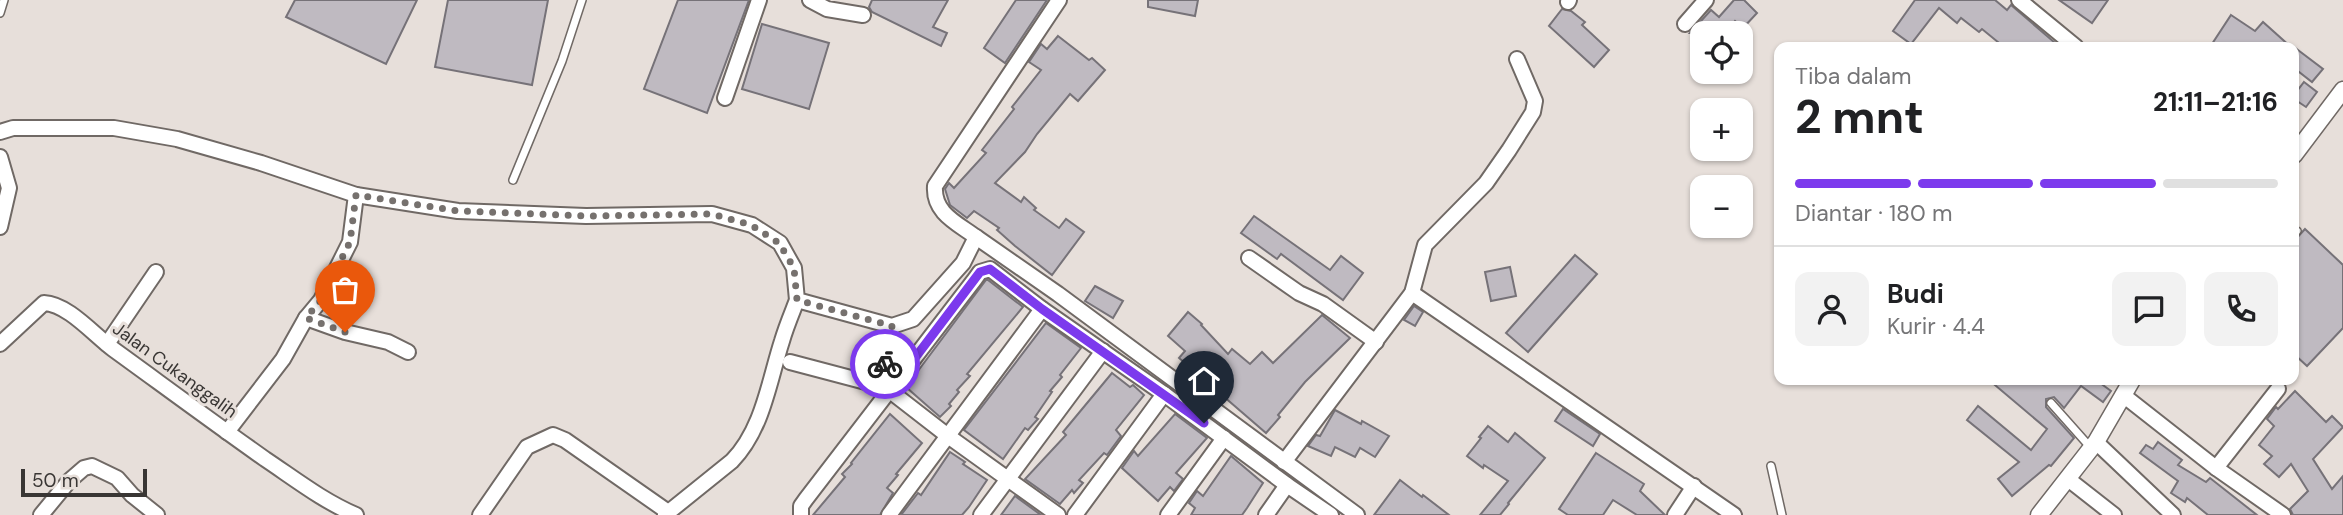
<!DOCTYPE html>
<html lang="id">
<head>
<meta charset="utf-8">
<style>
	body { margin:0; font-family:"DM Sans",sans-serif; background:#f2f2f2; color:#202124; height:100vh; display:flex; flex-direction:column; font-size:26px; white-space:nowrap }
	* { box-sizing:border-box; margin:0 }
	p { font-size:23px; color:#757577 }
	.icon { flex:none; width:38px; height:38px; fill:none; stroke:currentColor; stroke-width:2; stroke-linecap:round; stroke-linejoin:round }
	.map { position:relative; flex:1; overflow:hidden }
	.drawer { position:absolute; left:1774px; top:42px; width:525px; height:343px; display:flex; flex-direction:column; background:#fff; border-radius:14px; box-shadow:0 2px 5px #0004 }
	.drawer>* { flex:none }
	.tools { position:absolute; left:1690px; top:21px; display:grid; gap:14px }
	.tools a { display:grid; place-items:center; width:63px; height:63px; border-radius:14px; background:#fff; box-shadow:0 2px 5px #0004; font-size:35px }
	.scale { position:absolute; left:21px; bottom:18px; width:126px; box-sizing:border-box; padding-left:7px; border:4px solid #393634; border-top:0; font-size:19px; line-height:24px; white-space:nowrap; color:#393634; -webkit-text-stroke:5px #e7dfda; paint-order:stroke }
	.pin { position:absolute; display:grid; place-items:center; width:60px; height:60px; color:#fff; margin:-72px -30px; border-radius:50% 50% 50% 0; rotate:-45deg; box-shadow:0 0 7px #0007 }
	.pin .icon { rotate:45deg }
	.courier { position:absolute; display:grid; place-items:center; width:70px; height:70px; margin:-35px; border:5px solid #7c3aed; border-radius:50%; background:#fff; color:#222; box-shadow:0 2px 9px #0007 }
	.headline em { font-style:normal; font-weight:700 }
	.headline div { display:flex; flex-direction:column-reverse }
	.headline { display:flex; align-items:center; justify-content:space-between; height:119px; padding:0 21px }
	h1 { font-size:46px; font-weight:700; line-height:52px }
	.bar { display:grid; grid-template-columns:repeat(4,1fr); gap:10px 7px; align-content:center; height:84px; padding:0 21px }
	.bar i { height:9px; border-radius:5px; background:#e0e0e0 }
	.bar .selected { background:#7c3aed }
	.bar p { grid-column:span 4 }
	.line { display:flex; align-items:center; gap:18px; padding:0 21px; border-top:2px solid #e0e0e0 }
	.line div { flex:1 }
	.round { display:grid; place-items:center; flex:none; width:74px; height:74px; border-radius:14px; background:#f2f2f2 }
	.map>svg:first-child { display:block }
	.building { fill:#bfbac1; stroke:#767278; stroke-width:2 }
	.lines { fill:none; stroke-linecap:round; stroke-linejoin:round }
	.service-casing { stroke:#706965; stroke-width:10 }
	.minor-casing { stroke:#706965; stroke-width:18 }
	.tertiary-casing { stroke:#706965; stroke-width:19 }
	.service { stroke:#fff; stroke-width:7 }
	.minor { stroke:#fff; stroke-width:14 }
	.tertiary { stroke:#fff; stroke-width:16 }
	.done { stroke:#76716e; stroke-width:7; stroke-dasharray:0 12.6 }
	.route { stroke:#7c3aed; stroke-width:9 }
	.labels { text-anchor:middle; stroke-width:6; stroke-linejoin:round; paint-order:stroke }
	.street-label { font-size:18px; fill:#393634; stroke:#e7dfda }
</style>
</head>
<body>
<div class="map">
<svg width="2343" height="515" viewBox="0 0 2343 515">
	<rect width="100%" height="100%" fill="#e7dfda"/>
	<!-- building -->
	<g class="building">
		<path d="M295 0H417L386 64 286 17Z"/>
		<path d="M448 0H548L532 85 435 67Z"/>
		<path d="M678 0H749L707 113 644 89Z"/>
		<path d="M872 0H948L933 27 947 33 941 46 872 12 869 7Z"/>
		<path d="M1016 0H1047L1005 63 984 48Z"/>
		<path d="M1148 0H1198L1195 16 1148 7Z"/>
		<path d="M1734 0H1744L1757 13 1743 28 1735 21 1725 33H1690L1711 10 1719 17Z"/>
		<path d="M1915 0H1995L2007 10 2011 5 2054 42 2049 47H2004L1982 29 1979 32 1961 18 1957 23 1939 8 1911 44 1893 31Z"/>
		<path d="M2059 0H2108L2092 23Z"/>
		<path d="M1562 9 1571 11 1585 22 1582 25 1609 50 1594 67 1549 26Z"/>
		<path d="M2231 15 2255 31 2263 22 2291 47H2210Z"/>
		<path d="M762 24 829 43 809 109 742 89Z"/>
		<path d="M1058 36 1089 60 1092 58 1105 70 1078 101 1070 94 1037 134 1025 152 995 183 1021 202 1024 197 1036 208 1034 210 1059 228 1066 219 1084 232 1052 275 1015 246 997 230 999 228 974 211 967 218 950 205 945 189 949 183 954 188 986 153 982 150 1014 109 1012 107 1041 70 1029 62 1041 44 1047 49Z"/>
		<path d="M2294 47 2323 69 2312 82 2294 68Z"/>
		<path d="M2304 82 2317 92 2306 107 2294 99V95Z"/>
		<path d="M1254 216 1330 270 1341 256 1363 273 1343 300 1281 254 1277 259 1241 233Z"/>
		<path d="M2305 229 2343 265V328L2307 366 2294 354V241Z"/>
		<path d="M1575 255 1597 274 1528 352 1506 333Z"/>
		<path d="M1510 267 1516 296 1491 301 1485 272Z"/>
		<path d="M986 280H988L1023 307 967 374 970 376 957 390 959 392 949 404 951 406 940 417 906 387Z"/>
		<path d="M1095 286 1123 301 1113 318 1085 301Z"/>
		<path d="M1414 306 1423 312 1415 326 1404 320Z"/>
		<path d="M1188 312 1202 324 1201 325 1228 354 1232 349 1250 364 1262 352 1273 363 1322 315 1350 338 1305 382 1278 415 1280 417 1266 433 1179 358 1185 351 1168 336Z"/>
		<path d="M1046 323 1081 348 1060 375 1062 377 1050 391 1052 392 1035 417 1038 419 1028 430 1025 428 1003 459 964 430Z"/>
		<path d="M1112 373 1130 387 1133 385 1144 395 1116 430 1121 436 1107 455 1104 453 1079 480 1083 483 1074 493 1072 490 1060 504 1025 479 1066 435 1063 432Z"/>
		<path d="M1989 380H2096L2111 391 2103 402 2081 386 2064 408 2054 397 2046 399V407L2074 438 2051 466 2049 465 2012 496 1998 479 2019 462 1967 420 1978 406 2031 450 2047 429Z"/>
		<path d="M2295 391 2326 422 2332 416 2343 427 2313 459 2332 489 2343 476V515H2293L2290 509 2308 491 2291 464 2279 477 2264 464 2272 456 2259 445 2274 426 2267 419 2276 407 2278 409Z"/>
		<path d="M1563 409 1600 434 1593 446 1555 421Z"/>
		<path d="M1335 410 1361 424 1362 421 1389 436 1375 457 1360 448 1355 457 1335 447 1331 456 1308 446 1316 435 1320 436Z"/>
		<path d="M890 414 922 443 896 474 898 475 887 488 893 493 880 515H813L845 477 842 474 852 464 851 463Z"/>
		<path d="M1175 414 1207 438 1176 473 1183 479 1174 491 1170 487 1158 501 1122 468 1134 451 1138 456Z"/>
		<path d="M1488 426 1508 442 1515 433 1545 458 1508 503 1509 504 1500 515H1480L1508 481 1484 465 1483 468 1467 456 1481 438 1479 437Z"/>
		<path d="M2158 442 2182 460 2178 465 2206 482 2210 478 2257 515H2208L2187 498 2185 502 2171 493 2178 481 2140 453 2146 445 2153 449Z"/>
		<path d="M950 452 965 462 963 464 987 480 969 507 962 515H901L918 493 921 495Z"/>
		<path d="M1596 453 1644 484 1640 491 1665 515H1637L1613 500 1603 515H1568L1559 509Z"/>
		<path d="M1231 456 1263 483 1247 508 1242 515H1191L1195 508 1189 503 1197 491 1203 496Z"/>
		<path d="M1400 480 1422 497 1423 495 1449 515H1374Z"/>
		<path d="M1015 496 1041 515H1001Z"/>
	</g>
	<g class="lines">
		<!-- service casing -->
		<g class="service-casing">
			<g id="service">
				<path d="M0 13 4 0"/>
				<path d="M513 180 562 61 582 0"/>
				<path d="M2294 230 2297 231"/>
				<path d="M2051 403 2091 448"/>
				<path d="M1771 466 1782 515"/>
			</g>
		</g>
		<!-- minor casing -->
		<g class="minor-casing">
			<g id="minor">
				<path d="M810 0 827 9 863 15"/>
				<path d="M2019 0 2076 47"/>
				<path d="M1568 2 1569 0"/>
				<path d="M1685 24 1706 0"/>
				<path d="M725 98 759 0"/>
				<path d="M0 132 13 128H114L177 139 261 163 356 195 458 211 586 216 712 214 752 225 780 243 794 268 797 300 892 326 913 319 963 263 976 237C957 223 933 213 935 186L1059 0"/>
				<path d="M0 157 9 188 0 227"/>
				<path d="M976 237 1058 294 1357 515"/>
				<path d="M1249 258 1299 293 1323 304 1376 342"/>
				<path d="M1412 293 1734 515"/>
				<path d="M306 318 345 332 388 342 408 352"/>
				<path d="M0 344 44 303C68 304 94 335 113 349 164 386 214 423 265 459 295 479 323 501 356 515"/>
				<path d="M107 344 156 272"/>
				<path d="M790 362 881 386 890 391 948 436 1058 515"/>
				<path d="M881 386 892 326"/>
				<path d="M2123 395 2216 468 2283 515"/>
				<path d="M227 432 283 359 306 318 321 300 350 242 356 195"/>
				<path d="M2096 442 2173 515"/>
				<path d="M1284 462 1412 293 1425 245 1486 183 1509 150 1533 112 1535 101 1517 59"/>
				<path d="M2216 468 2278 389"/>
				<path d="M2068 479 2114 515"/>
				<path d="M41 515 69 481 84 468 92 466 117 478 132 495 157 515"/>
				<path d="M480 515 527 447 553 435 565 440 668 512"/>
				<path d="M665 515 732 461C763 429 769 381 782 341 786 327 792 313 797 300"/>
				<path d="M801 515V506L806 499 975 279 980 272 990 269 1042 309 1164 394 1287 485 1331 515"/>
				<path d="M889 515 1042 309"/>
				<path d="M981 515 1103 351"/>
				<path d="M1075 515 1164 394"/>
				<path d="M1168 515 1224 438"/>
				<path d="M1266 515 1287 485"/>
				<path d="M1675 515 1694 486"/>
			</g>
		</g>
		<!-- tertiary casing -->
		<g class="tertiary-casing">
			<g id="tertiary">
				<path d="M2294 155 2343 90"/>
				<path d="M2039 515 2096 442 2132 380"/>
			</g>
		</g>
		<!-- service -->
		<use href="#service" class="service"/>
		<!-- minor -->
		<use href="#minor" class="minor"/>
		<!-- tertiary -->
		<use href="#tertiary" class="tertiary"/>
	</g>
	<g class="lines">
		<!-- done -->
		<path class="done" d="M345 332 306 318 321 300 350 242 356 195 458 211 586 216 712 214 751 225 779 243 794 268 797 300 892 326 885 364"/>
		<!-- route -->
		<path class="route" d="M885 364 881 386 890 391 980 272 990 269 1042 309 1204 423"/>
	</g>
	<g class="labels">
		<!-- street labels -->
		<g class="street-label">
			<text transform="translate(175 370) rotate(36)" y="6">Jalan Cukanggalih</text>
		</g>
	</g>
</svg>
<div class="tools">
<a><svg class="icon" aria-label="locate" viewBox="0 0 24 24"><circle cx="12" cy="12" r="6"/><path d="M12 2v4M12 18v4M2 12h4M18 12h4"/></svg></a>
<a>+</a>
<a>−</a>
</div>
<div class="scale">50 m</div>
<div class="pin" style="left:345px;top:332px;background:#ea580c"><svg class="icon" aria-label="bag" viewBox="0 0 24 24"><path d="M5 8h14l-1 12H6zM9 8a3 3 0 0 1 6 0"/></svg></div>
<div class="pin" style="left:1204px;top:423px;background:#1f2937"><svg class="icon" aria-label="home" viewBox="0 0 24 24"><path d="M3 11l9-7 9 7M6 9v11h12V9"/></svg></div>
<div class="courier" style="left:885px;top:364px"><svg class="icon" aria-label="bike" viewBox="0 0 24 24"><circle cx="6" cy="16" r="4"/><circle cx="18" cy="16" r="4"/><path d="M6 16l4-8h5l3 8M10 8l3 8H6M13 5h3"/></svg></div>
<section class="drawer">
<div class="headline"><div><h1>2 mnt</h1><p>Tiba dalam</p></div><em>21:11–21:16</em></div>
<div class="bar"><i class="selected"></i><i class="selected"></i><i class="selected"></i><i></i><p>Diantar · 180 m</p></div>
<div class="line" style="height:126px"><a class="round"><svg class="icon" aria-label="person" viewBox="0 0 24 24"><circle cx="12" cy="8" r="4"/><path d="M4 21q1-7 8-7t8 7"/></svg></a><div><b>Budi</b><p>Kurir · 4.4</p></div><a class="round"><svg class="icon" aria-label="chat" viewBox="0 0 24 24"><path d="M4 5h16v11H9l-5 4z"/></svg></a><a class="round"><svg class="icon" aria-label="phone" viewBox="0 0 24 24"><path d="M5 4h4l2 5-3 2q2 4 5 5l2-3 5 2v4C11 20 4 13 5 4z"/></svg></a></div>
</section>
</div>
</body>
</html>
